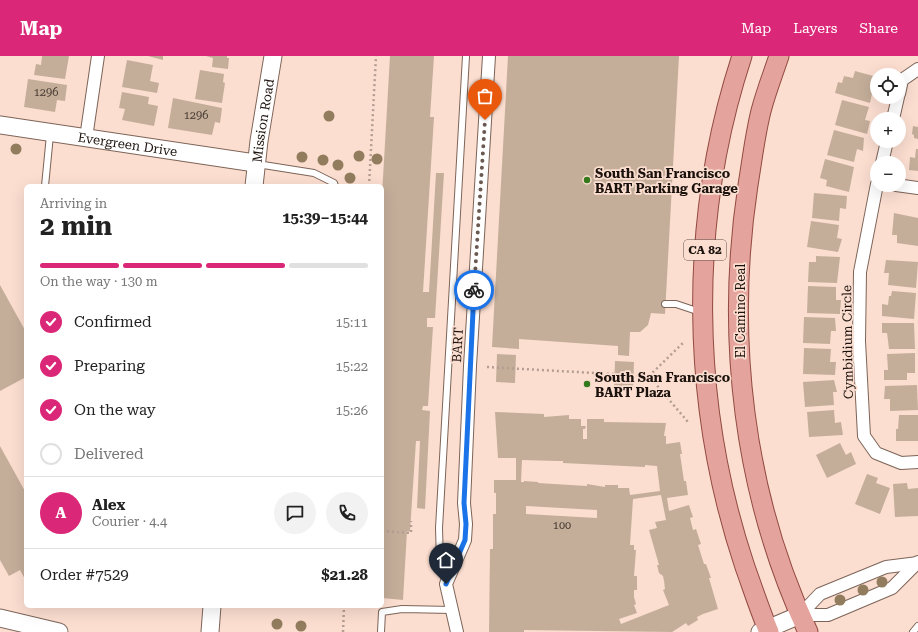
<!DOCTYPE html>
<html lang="en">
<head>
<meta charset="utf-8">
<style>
	body { margin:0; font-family:"Roboto Serif",serif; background:#f2f2f2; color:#222; height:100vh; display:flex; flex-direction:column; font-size:15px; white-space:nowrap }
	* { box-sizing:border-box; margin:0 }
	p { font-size:13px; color:#767676 }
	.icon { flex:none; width:22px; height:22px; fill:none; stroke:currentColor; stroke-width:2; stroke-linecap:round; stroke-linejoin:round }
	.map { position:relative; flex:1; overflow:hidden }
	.panel { position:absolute; left:24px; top:128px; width:360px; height:424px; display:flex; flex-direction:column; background:#fff; border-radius:6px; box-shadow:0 4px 16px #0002 }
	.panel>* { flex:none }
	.controls { position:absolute; left:870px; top:12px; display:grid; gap:8px }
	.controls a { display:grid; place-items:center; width:36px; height:36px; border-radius:50%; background:#fff; box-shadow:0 4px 16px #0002; font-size:20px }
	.pin { position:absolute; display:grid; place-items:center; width:34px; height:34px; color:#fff; margin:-41px -17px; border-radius:50% 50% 50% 0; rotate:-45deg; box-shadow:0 0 4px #0007 }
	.pin .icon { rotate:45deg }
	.courier { position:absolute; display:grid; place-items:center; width:40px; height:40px; margin:-20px; border:3px solid #1a73e8; border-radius:50%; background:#fff; color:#222; box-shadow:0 1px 5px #0007 }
	.headline em { font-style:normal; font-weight:700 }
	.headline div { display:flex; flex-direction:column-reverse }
	.headline { display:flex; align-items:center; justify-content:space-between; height:68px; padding:0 16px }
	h1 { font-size:26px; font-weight:700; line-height:30px }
	.bar { display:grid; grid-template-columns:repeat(4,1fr); gap:6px 4px; align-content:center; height:48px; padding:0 16px }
	.bar i { height:5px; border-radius:3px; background:#e0e0e0 }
	.bar .on { background:#db2777 }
	.bar p { grid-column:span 4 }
	.line { display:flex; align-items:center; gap:10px; padding:0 16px; border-top:1px solid #e0e0e0 }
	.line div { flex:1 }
	.round { display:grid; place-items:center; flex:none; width:42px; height:42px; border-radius:21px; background:#f2f2f2 }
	ol { padding:0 16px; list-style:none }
	li { display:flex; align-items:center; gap:12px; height:44px }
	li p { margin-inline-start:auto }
	li .icon { padding:4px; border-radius:50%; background:#db2777; color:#fff; stroke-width:4 }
	li:last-child { color:#767676 }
	li i { width:22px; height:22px; border:2px solid #e0e0e0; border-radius:50% }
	header { display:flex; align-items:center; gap:24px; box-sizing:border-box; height:56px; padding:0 20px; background:#db2777; color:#fff }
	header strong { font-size:19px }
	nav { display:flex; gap:22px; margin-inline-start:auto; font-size:14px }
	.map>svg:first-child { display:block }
	.building { fill:#c4ae9a; fill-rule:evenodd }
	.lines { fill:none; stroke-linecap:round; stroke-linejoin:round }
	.lane-casing { stroke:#7d6458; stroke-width:8 }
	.street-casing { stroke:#7d6458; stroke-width:14 }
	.secondary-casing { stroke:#7d6458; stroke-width:19 }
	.primary-casing { stroke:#924940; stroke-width:21 }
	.path { stroke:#b49d92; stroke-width:2.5; stroke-dasharray:2 3; stroke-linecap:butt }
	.lane { stroke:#fff; stroke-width:6 }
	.street { stroke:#fff; stroke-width:12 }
	.secondary { stroke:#fff; stroke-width:17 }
	.primary { stroke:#e4a39d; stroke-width:19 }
	.tree { fill:#927c5e }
	.done { stroke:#6a5951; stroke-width:4; stroke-dasharray:0 7.2 }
	.route { stroke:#1a73e8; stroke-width:5 }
	.poi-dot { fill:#347a1d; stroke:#fbded0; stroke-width:1.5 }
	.labels { text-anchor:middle; stroke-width:3.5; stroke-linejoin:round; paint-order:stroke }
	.number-label { font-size:11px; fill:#463930 }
	.shield { fill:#fbded0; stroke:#5f4f48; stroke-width:1 }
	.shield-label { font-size:12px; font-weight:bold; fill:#1c120d }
	.street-label { font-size:13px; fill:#1c120d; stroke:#fbded0 }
	.poi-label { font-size:13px; font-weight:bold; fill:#1c120d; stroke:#fbded0; text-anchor:start }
</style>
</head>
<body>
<header>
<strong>Map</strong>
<nav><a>Map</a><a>Layers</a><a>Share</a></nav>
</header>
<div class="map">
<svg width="918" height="576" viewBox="0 0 918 576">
	<rect width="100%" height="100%" fill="#fbded0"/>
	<!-- building -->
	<g class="building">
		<path d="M42 0H69L65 23 34 19 36 8 41 9Z"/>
		<path d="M148 0H163V4Z"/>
		<path d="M206 0H227V2H229L228 13 212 11 213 2Z"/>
		<path d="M390 0H434L430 61H434L423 236H429L436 117H444L435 262H427V271H433L428 350H423L422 354 430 355 425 453 417 452 420 385H416L410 475H407L403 544 382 542V139Z"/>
		<path d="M508 0H679L665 258 651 257 648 269 640 276H630L629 300 618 299V290L519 283V293L492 291Z"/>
		<path d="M127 4 153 9 150 25 159 27 157 37 122 31Z"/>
		<path d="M200 14 224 18 223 26 225 27 222 47 195 43Z"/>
		<path d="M855 15 877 21 875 34 873 33 870 47 835 37 838 26 842 27 844 20 853 22Z"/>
		<path d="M28 23 67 29 65 45 57 44 55 56 24 51Z"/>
		<path d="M122 36 149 41 148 48 158 50 154 70 122 64 125 53 119 52Z"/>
		<path d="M173 42 222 52 220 67 215 66 212 79 168 72Z"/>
		<path d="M842 44 869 51 865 64 870 65 867 78 835 69Z"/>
		<path d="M913 70 918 71V83L914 82V79L912 78Z"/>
		<path d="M834 74 864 82 863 95 857 93 854 106 827 99Z"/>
		<path d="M916 93H918V115L909 114 910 101 915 102Z"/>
		<path d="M825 103 854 111 849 136 826 130 827 124 820 122Z"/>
		<path d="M814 137 847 140 846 153 840 152 839 165 812 162Z"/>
		<path d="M894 157 918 162V190L897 187V179H892Z"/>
		<path d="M811 165 839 169 837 182 842 183 838 196 807 191Z"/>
		<path d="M816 200 840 201 837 227 808 226 809 206H816Z"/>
		<path d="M886 204 918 206 916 232 888 229 889 217H884Z"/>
		<path d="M0 229 26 276V321L0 335Z"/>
		<path d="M808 230 836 231V244H841L840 258 807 257Z"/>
		<path d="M892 235 916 237 914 263 882 260V248L888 249 889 240H891Z"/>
		<path d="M804 261 835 262 836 275H831L830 288 803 287Z"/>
		<path d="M882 267H914L915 293H889L887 277H882Z"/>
		<path d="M804 292 831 293 830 306H836L835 319 803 318Z"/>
		<path d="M915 297V317H907V324H884V314H888L887 298Z"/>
		<path d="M497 298 516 299 515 327 496 326Z"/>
		<path d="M615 305 634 306 633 334 614 333Z"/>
		<path d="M834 324 837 336H833L834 349 805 351 803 326Z"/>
		<path d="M917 329 918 354 890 355V343H884L885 330Z"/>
		<path d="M834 354 835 367 841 366 843 379 809 381 807 356Z"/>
		<path d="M495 356 544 358V361L569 359V363H581V370H586L585 373H583V383H587V363H604V366L666 367 664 380H666V388L680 386 682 398H680L684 425H686L688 439 667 442 669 455 689 449 693 461 690 462 693 474 696 473 701 488 698 489 704 508H706L711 522H709L718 553 703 558 697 561 698 564 688 570 686 567 672 576 524 574V576H489L490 493H493V458H496V437H494V424H516V402H498ZM522 404 557 405H563V407L645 411V409L657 410 660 435 630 439 629 432H618V429H605V431L587 428V430L538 427V426L524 425V426H521ZM661 439 666 464 655 466 657 472 649 474 659 509H657L659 517 663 520 664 525 665 533 663 534 669 549 621 568 619 563 637 557 634 549 636 548 634 541V534H637V520H634L636 494H634V489H630L633 443ZM526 450 597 454V462L526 458Z"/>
		<path d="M899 359H918V385H896V373H898Z"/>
		<path d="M840 387 846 399 851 396 856 408 827 422 816 399Z"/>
		<path d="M0 390 26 437V525L20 514 9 520 0 504Z"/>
		<path d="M867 418 878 422 876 427 890 432 880 458 855 448Z"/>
		<path d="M907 427 908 433 918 432V460L895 461 893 428Z"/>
	</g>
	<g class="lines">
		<!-- lane casing -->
		<g class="lane-casing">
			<g id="lane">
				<path d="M257 108 314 117 334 127 335 130"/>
				<path d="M45 130 50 79"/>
				<path d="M665 248H676L700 256"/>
				<path d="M446 527 440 506 439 472 466 0"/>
				<path d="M381 576 382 556 402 553 452 554"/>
				<path d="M913 576 918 570"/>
			</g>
		</g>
		<!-- street casing -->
		<g class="street-casing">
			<g id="street">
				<path d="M899 38 902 24 918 13"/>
				<path d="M893 63 898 41"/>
				<path d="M86 82 98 0"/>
				<path d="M882 107 887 85"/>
				<path d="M877 128 860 216 859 285 864 380 876 397 901 407 918 406"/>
				<path d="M896 129 918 132"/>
				<path d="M800 559H828L892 532 918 506"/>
				<path d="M800 559 820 538 886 511 918 507"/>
				<path d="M457 576 446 528 465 484 466 468 464 447 470 310 489 0"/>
			</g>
		</g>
		<!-- secondary casing -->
		<g class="secondary-casing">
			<g id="secondary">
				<path id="s1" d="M0 69 255 107"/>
				<path id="s2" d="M254 130 259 85 273 0"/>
				<path d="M0 562 59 576"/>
				<path d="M210 576 212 550"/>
				<path d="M760 576 800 559"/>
			</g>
		</g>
		<!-- primary casing -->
		<g class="primary-casing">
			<g id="primary">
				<path d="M742 0C688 164 690 347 745 511 753 533 760 555 769 576"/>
				<path d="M779 0C773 18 766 36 761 55 755 79 752 105 748 129 725 280 743 437 808 576"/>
			</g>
		</g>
		<!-- path -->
		<g class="path">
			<path d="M369 130 376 0"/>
			<path d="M487 311 649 320 688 366"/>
			<path d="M649 320 684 286"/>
			<path d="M382 475 411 477V465"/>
			<path d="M343 576 344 550"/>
		</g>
		<!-- lane -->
		<use href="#lane" class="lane"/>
		<!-- street -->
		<use href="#street" class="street"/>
		<!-- secondary -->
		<use href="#secondary" class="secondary"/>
		<!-- primary -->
		<use href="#primary" class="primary"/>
	</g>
	<!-- trees -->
	<g class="tree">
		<circle cx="329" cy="60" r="5.5"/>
		<circle cx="16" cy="93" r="5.5"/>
		<circle cx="359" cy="100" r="5.5"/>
		<circle cx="302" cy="101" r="5.5"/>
		<circle cx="377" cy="103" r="5.5"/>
		<circle cx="323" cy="104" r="5.5"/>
		<circle cx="338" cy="109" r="5.5"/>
		<circle cx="350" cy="122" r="5.5"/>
		<circle cx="882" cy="526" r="5.5"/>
		<circle cx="863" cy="534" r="5.5"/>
		<circle cx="840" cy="544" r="5.5"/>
		<circle cx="277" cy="568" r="5.5"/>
		<circle cx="301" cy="570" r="5.5"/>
	</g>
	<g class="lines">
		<!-- done -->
		<path class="done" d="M474 234 485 64"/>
		<!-- route -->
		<path class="route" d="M446 528 465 484 466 468 464 447 474 234"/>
	</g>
	<!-- markers -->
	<g class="poi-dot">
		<circle cx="587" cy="124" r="4"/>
		<circle cx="587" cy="328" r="4"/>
	</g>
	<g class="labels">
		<!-- number labels -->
		<g class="number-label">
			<text x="46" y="40">1296</text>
			<text x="196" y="63">1296</text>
			<text x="562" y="473">100</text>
		</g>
		<!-- shield labels -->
		<rect class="shield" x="684" y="184" width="42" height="20" rx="3"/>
		<g class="shield-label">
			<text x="705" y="198">CA 82</text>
		</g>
		<!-- street labels -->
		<g class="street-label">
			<text dy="5" stroke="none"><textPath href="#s2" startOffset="66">Mission Road</textPath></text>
			<text dy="5" stroke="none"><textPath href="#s1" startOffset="129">Evergreen Drive</textPath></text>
			<text transform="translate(740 255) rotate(-90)" y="5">El Camino Real</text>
			<text transform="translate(847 286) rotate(-91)" y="5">Cymbidium Circle</text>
			<text transform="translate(457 289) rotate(-87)" y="5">BART</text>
		</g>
		<!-- poi labels -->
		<g class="poi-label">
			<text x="595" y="122">South San Francisco<tspan x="595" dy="15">BART Parking Garage</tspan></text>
			<text x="595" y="326">South San Francisco<tspan x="595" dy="15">BART Plaza</tspan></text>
		</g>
	</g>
</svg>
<div class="controls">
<a><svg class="icon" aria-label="locate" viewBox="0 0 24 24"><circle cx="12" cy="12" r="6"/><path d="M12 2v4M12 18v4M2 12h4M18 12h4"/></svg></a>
<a>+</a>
<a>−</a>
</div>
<div class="pin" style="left:485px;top:64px;background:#ea580c"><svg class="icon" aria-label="bag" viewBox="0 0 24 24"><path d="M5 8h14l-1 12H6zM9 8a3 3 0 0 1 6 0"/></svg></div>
<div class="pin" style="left:446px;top:528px;background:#1f2937"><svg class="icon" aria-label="home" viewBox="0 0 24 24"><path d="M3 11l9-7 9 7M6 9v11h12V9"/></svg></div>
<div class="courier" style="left:474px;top:234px"><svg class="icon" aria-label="bike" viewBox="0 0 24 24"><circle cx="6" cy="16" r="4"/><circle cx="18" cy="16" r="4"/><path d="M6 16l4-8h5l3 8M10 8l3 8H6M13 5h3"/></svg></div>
<section class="panel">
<div class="headline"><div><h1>2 min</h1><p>Arriving in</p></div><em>15:39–15:44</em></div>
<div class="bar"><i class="on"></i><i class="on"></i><i class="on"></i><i></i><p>On the way · 130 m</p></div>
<ol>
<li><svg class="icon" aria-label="check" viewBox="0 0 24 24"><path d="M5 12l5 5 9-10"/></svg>Confirmed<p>15:11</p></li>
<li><svg class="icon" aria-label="check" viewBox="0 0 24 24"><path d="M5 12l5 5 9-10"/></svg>Preparing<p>15:22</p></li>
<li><svg class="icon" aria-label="check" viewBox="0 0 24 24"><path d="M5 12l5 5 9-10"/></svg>On the way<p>15:26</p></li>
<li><i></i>Delivered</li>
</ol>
<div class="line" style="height:72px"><b class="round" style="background:#db2777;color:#fff">A</b><div><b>Alex</b><p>Courier · 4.4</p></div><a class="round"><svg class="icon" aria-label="chat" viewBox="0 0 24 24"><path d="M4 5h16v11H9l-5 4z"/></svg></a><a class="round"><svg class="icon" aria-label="phone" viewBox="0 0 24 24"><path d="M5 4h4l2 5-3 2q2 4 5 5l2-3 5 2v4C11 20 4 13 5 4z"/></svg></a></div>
<div class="line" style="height:52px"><div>Order #7529</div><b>$21.28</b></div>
</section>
</div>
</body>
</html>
